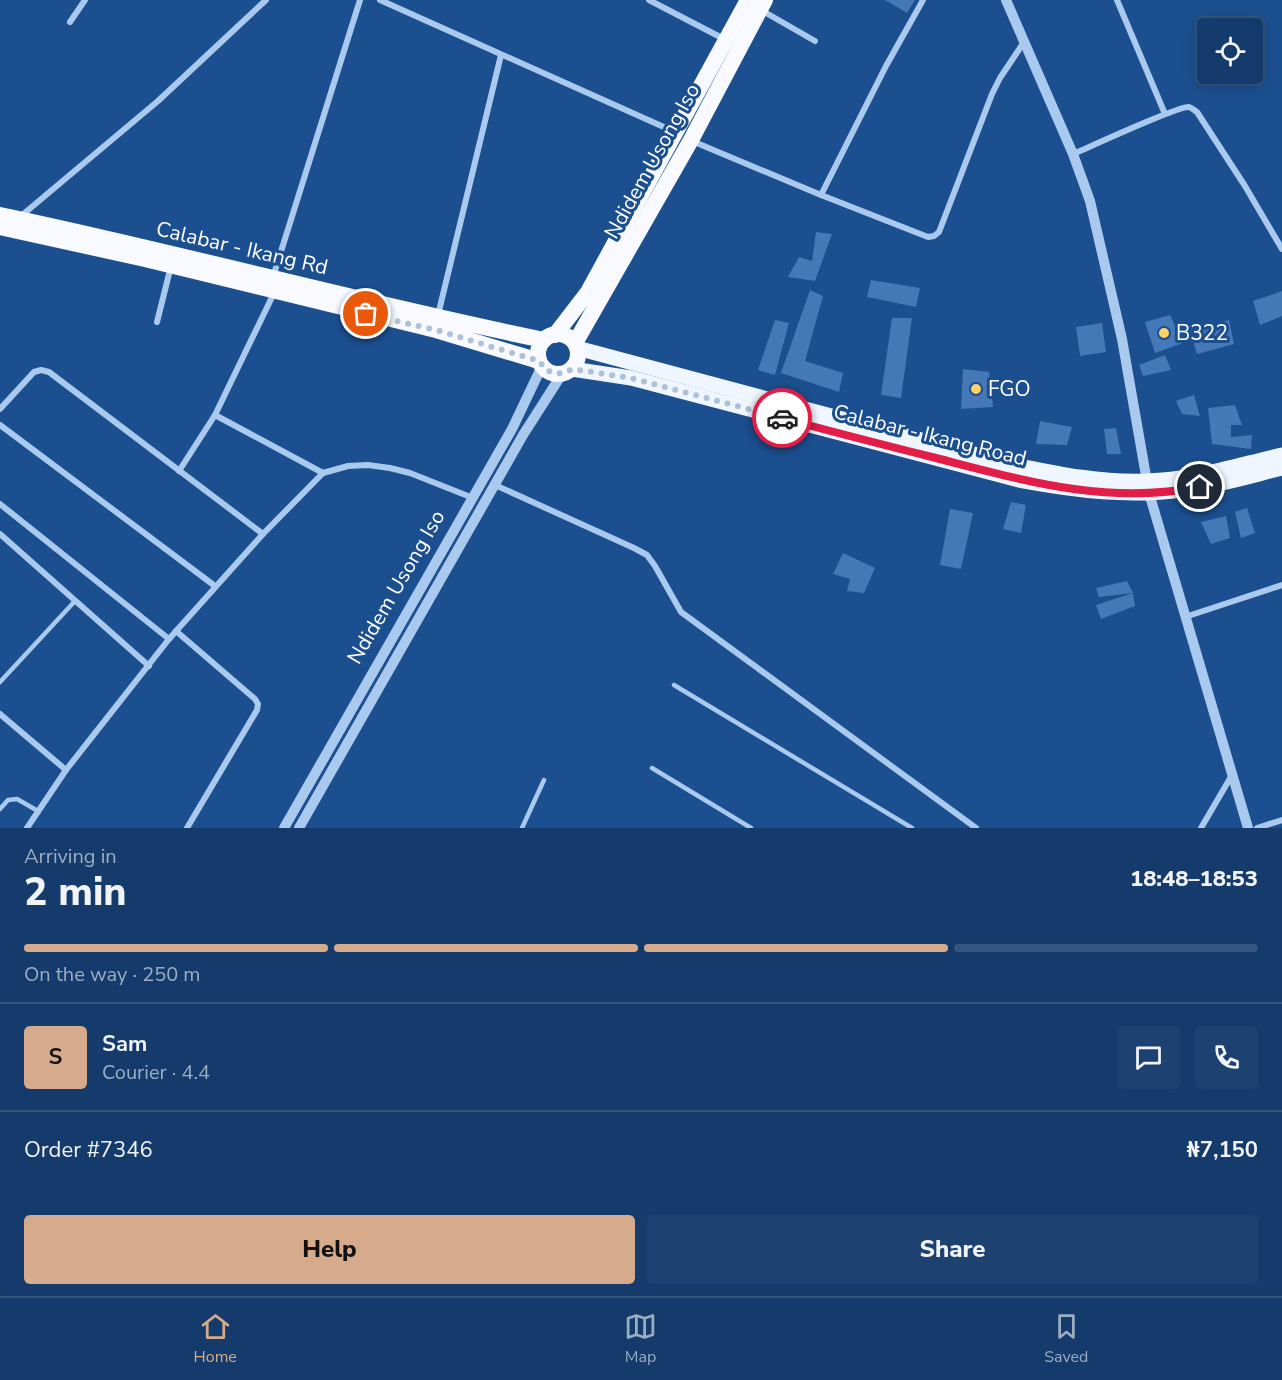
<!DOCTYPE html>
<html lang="en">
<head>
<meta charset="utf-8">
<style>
	body { margin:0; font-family:"Nunito Sans",sans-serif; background:#1d4271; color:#f1f3f6; height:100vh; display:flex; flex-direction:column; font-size:22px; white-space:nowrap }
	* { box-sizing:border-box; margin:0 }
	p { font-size:20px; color:#9dadc1 }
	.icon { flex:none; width:33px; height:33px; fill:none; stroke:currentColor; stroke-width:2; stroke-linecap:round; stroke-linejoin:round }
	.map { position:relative; height:828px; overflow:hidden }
	.sheet { display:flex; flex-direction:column; background:#143b6b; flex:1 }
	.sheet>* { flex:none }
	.tools { position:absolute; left:1197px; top:18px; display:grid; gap:12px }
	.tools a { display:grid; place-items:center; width:66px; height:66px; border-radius:6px; background:#143b6b; box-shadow:0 3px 15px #0003,0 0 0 2px #33557e; font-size:30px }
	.pin { position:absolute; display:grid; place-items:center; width:51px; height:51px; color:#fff; margin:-26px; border:3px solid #fff; border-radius:50%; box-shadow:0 2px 6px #0007 }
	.courier { position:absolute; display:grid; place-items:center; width:60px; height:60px; margin:-30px; border:4px solid #e11d48; border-radius:50%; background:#fff; color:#222; box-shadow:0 2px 8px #0007 }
	.headline em { font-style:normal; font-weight:800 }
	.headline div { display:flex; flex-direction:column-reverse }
	.headline { display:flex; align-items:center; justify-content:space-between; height:102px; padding:0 24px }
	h1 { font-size:39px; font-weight:800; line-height:45px }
	.bar { display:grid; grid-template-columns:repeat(4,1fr); gap:9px 6px; align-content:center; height:72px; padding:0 24px }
	.bar i { height:8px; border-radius:4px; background:#33557e }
	.bar .active { background:#d6ab8b }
	.bar p { grid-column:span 4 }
	.line { display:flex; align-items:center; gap:15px; padding:0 24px; border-top:2px solid #33557e }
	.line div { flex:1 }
	.round { display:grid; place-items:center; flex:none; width:63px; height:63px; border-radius:6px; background:#1d4271 }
	.button { display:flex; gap:12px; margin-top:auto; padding:12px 24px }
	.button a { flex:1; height:69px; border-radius:6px; background:#d6ab8b; color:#111; font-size:24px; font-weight:800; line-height:69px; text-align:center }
	.button a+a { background:#1d4271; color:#f1f3f6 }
	.dock { display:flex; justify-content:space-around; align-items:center; height:84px; border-top:2px solid #33557e; background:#143b6b; font-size:16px; color:#9dadc1 }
	.dock a { display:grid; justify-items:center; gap:3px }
	.dock .active { color:#d6ab8b }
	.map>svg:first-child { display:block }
	.building { fill:#4478b7 }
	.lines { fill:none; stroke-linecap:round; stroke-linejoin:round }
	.service { stroke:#a9c9ee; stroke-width:4.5 }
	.minor { stroke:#a9c9ee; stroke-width:6 }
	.tertiary { stroke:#a9c9ee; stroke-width:10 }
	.primary { stroke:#f0f6ff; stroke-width:15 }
	.trunk { stroke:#f8faff; stroke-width:16 }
	.done { stroke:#afc1d8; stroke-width:6; stroke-dasharray:0 10.8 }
	.route { stroke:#e11d48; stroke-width:8 }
	.poi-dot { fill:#ffd166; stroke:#1b4f8f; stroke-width:2 }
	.labels { text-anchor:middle; stroke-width:6; stroke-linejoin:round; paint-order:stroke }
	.street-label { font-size:21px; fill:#fff; stroke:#1b4f8f }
	.poi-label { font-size:21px; fill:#fff; stroke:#1b4f8f; text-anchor:start }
</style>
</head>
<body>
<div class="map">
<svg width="1282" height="828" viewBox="0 0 1282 828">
	<rect width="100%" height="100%" fill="#1b4f8f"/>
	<!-- building -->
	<g class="building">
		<path d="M885 0H915L907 13Z"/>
		<path d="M816 232 832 234 815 281 788 277 799 257 812 261Z"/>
		<path d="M871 280 920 288 916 307 867 297Z"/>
		<path d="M810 290 823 296 805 361 843 373 839 392 781 373Z"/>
		<path d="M1282 291V316L1260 325 1253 301Z"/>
		<path d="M1170 315 1183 343 1155 353 1145 322Z"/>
		<path d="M892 318H912L901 398 881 395Z"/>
		<path d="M775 320 789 323 775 375 758 370Z"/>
		<path d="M1229 320 1234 344 1197 354 1190 330Z"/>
		<path d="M1102 323 1106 352 1080 356 1076 327Z"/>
		<path d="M1165 355 1171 370 1143 376 1139 365Z"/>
		<path d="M963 369 989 372 993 407 961 409Z"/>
		<path d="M1194 395 1200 416 1182 414 1176 401Z"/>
		<path d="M1235 405 1242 425H1231V437L1252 435 1251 449 1212 444 1208 408Z"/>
		<path d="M1040 421 1072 427 1067 445 1036 444Z"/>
		<path d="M1116 428 1121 454H1107L1104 429Z"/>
		<path d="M1011 502 1026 505 1021 533 1003 529Z"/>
		<path d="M1247 508 1255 533 1241 538 1235 512Z"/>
		<path d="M950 509 973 513 961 569 940 565Z"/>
		<path d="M1226 516 1230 538 1211 544 1201 522Z"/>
		<path d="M843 553 875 568 864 593 847 591 850 579 833 574Z"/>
		<path d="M1127 581 1133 593 1099 597 1096 588Z"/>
		<path d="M1133 593 1135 606 1101 619 1096 605Z"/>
	</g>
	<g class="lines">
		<!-- service -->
		<g class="service">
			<path d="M0 682 75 601"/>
			<path d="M674 685 912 828"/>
			<path d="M652 768 751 828"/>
			<path d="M0 809 8 800 17 799 38 811"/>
			<path d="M522 828 544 780"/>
		</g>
		<!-- minor -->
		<g class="minor">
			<path d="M380 0 675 132"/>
			<path d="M649 0 726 40"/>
			<path d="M1117 0 1165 114"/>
			<path d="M761 10 815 41"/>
			<path d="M70 22 85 0"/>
			<path d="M692 141 821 195 928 237 934 236 939 232 992 94 1000 78 1024 42"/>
			<path d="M1073 154C1090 147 1177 106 1189 107 1192 108 1194 110 1197 112L1245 186 1282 249"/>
			<path d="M821 195 886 66 923 0"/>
			<path d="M21 216 158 101 266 0"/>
			<path d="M273 277 360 0"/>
			<path d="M438 315 501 55"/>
			<path d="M157 322 171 266"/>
			<path d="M0 409 34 372 41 370 49 372 263 534"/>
			<path d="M215 415 323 473"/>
			<path d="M0 425 215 586"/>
			<path d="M179 471 215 415 274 293"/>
			<path d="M495 485 634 548 647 555 655 566 681 612 976 828"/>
			<path d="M0 504 169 639"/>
			<path d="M0 534 149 666"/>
			<path d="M1185 617 1282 585"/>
			<path d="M176 631 255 699 258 704 257 710 187 828"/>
			<path d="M0 714 66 770"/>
			<path d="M27 828 66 770 169 639 263 534 323 473 348 466 368 465 390 468 410 473 473 498"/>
			<path d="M1201 828 1232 775"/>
			<path d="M1257 828 1282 820"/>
		</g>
		<!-- tertiary -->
		<g class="tertiary">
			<path d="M1006 0 1073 154 1090 201 1122 339 1149 493 1248 828"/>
			<path d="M284 828 512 429 542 366"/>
			<path d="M299 828 523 435 562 374"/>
		</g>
		<!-- primary -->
		<g class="primary">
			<path d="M577 348 1015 465C1059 474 1102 483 1147 481 1193 480 1238 465 1282 455"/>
			<path d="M572 369 631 378 1023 481C1077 491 1129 497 1183 490 1217 486 1250 476 1282 468"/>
		</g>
		<!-- trunk -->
		<g class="trunk">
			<path d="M0 215C182 253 362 303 544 340"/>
			<path d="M0 227 145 259 436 330 539 361"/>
			<circle cx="558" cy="354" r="20"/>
			<path d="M555 335 588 292 748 0"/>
			<path d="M575 343 691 140 765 0"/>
		</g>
	</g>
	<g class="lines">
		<!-- done -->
		<path class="done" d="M366 314 436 330 539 361 546 370 556 374 567 372 572 369 631 378 782 418"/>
		<!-- route -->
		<path class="route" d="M782 418C833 432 884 445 936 458 1026 481 1106 505 1200 487"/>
	</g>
	<!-- markers -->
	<g class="poi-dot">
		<circle cx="1164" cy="333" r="6"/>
		<circle cx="976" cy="389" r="6"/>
	</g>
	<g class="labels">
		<!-- street labels -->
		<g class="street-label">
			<text transform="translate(652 161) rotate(-61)" y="7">Ndidem Usong Iso</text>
			<text transform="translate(242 248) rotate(13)" y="7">Calabar - Ikang Rd</text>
			<text transform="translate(930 435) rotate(14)" y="7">Calabar - Ikang Road</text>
			<text transform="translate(396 587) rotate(-60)" y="7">Ndidem Usong Iso</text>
		</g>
		<!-- poi labels -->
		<g class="poi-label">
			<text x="1176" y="340">B322</text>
			<text x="988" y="396">FGO</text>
		</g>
	</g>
</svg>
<div class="tools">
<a><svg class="icon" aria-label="locate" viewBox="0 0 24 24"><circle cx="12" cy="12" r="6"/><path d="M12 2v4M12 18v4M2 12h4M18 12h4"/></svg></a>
</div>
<div class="pin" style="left:366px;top:314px;background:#ea580c"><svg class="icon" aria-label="bag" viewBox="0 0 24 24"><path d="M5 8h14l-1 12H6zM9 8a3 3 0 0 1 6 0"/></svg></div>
<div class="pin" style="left:1200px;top:487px;background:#1f2937"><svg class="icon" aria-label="home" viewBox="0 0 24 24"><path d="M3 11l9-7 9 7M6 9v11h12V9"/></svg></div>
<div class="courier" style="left:782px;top:418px"><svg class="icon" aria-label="car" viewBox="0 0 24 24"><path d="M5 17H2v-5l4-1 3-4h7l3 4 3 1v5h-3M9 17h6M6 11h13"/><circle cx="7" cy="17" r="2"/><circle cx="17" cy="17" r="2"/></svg></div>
</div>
<section class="sheet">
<div class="headline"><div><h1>2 min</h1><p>Arriving in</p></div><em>18:48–18:53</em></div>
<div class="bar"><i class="active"></i><i class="active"></i><i class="active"></i><i></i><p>On the way · 250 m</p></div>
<div class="line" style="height:108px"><b class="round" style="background:#d6ab8b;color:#111">S</b><div><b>Sam</b><p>Courier · 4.4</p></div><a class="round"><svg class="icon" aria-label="chat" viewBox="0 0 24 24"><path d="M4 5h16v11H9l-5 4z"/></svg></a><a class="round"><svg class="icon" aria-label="phone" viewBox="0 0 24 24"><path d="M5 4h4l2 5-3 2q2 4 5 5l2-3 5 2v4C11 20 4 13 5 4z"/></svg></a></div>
<div class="line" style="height:78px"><div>Order #7346</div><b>₦7,150</b></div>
<div class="button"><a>Help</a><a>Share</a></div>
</section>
<nav class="dock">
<a class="active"><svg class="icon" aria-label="home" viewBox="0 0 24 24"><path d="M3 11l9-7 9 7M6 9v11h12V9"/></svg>Home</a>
<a><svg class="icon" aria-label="map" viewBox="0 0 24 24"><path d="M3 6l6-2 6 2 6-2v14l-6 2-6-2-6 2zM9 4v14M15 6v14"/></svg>Map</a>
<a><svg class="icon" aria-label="saved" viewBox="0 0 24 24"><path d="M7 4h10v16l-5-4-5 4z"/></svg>Saved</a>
</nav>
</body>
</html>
